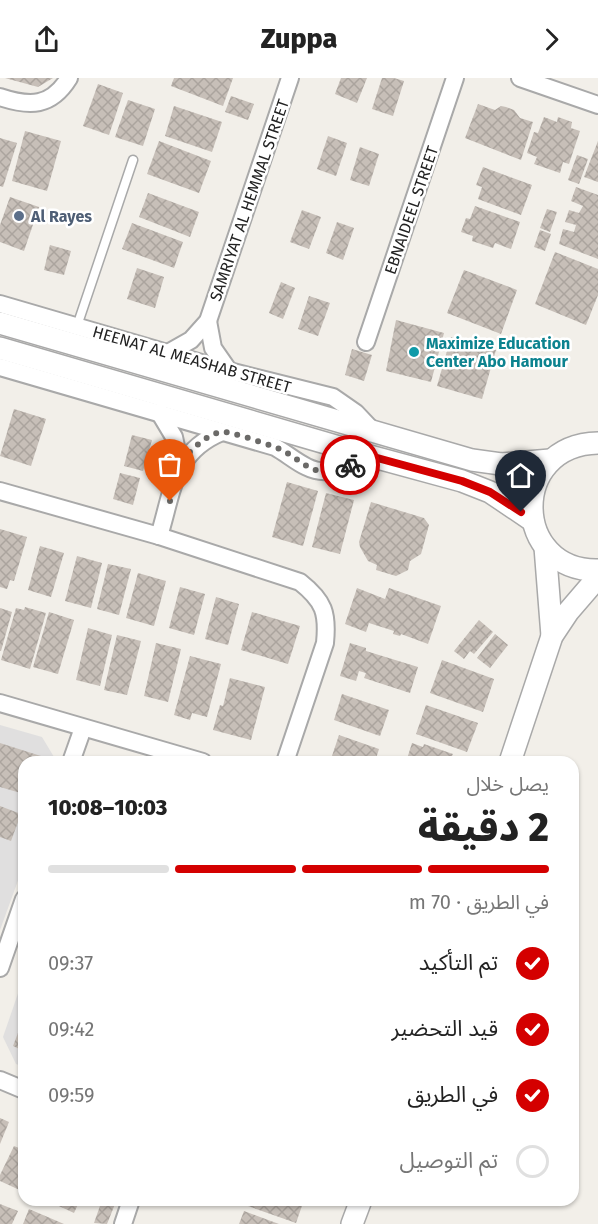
<!DOCTYPE html>
<html lang="ar">
<head>
<meta charset="utf-8">
<style>
	body { margin:0; font-family:"Fira Sans","Noto Sans Arabic",sans-serif; background:#f6f6f6; color:#222; direction:rtl; height:100vh; display:flex; flex-direction:column; font-size:22px; white-space:nowrap }
	* { box-sizing:border-box; margin:0 }
	p { font-size:20px; color:#767676 }
	.icon { flex:none; width:33px; height:33px; fill:none; stroke:currentColor; stroke-width:2; stroke-linecap:round; stroke-linejoin:round }
	.map { position:relative; flex:1; overflow:hidden; direction:ltr }
	.details { position:absolute; left:18px; top:678px; width:561px; height:450px; display:flex; flex-direction:column; background:#fff; border-radius:18px; box-shadow:0 2px 4px #0004; direction:rtl }
	.details>* { flex:none }
	.pin { position:absolute; display:grid; place-items:center; width:51px; height:51px; color:#fff; margin:-62px -26px; border-radius:50% 50% 50% 0; rotate:-45deg; box-shadow:0 0 6px #0007 }
	.pin .icon { rotate:45deg }
	.courier { position:absolute; display:grid; place-items:center; width:60px; height:60px; margin:-30px; border:4px solid #d40000; border-radius:50%; background:#fff; color:#222; box-shadow:0 2px 8px #0007 }
	.summary em { font-style:normal; font-weight:800 }
	.summary div { display:flex; flex-direction:column-reverse }
	.summary { display:flex; align-items:center; justify-content:space-between; height:102px; padding:0 30px }
	h1 { font-size:39px; font-weight:800; line-height:45px }
	.bar { display:grid; grid-template-columns:repeat(4,1fr); gap:9px 6px; align-content:center; height:72px; padding:0 30px }
	.bar i { height:8px; border-radius:4px; background:#e0e0e0 }
	.bar .current { background:#d40000 }
	.bar p { grid-column:span 4 }
	ol { padding:0 30px; list-style:none }
	li { display:flex; align-items:center; gap:18px; height:66px }
	li p { margin-inline-start:auto }
	li .icon { padding:6px; border-radius:50%; background:#d40000; color:#fff; stroke-width:4 }
	li:last-child { color:#767676 }
	li i { width:33px; height:33px; border:3px solid #e0e0e0; border-radius:50% }
	header { display:flex; justify-content:space-between; align-items:center; height:78px; padding:0 30px; background:#fff; font-size:27px; font-weight:800 }
	.map>svg:first-child { display:block }
	.residential { fill:#e0dfdf }
	.building { fill:url(#building-cross-hatch) }
	.lines { fill:none; stroke-linecap:round; stroke-linejoin:round }
	.service-casing { stroke:#a9a9a9; stroke-width:11 }
	.minor-casing { stroke:#a9a9a9; stroke-width:20 }
	.tertiary-casing { stroke:#a9a9a9; stroke-width:24 }
	.service { stroke:#fff; stroke-width:8 }
	.minor { stroke:#fff; stroke-width:16 }
	.tertiary { stroke:#fff; stroke-width:21 }
	.done { stroke:#6b6a68; stroke-width:6; stroke-dasharray:0 10.8 }
	.route { stroke:#d40000; stroke-width:8 }
	.service-dot { fill:#5c6f8a; stroke:#fff; stroke-width:2 }
	.culture-dot { fill:#0f9aa8; stroke:#fff; stroke-width:2 }
	.labels { text-anchor:middle; stroke-width:5; stroke-linejoin:round; paint-order:stroke }
	.street-label { font-size:16px; fill:#222; stroke:#fff }
	.service-label { font-size:16px; font-weight:bold; fill:#4e5e75; stroke:#fff; text-anchor:start }
	.culture-label { font-size:16px; font-weight:bold; fill:#0d838f; stroke:#fff; text-anchor:start }
</style>
</head>
<body>
<header><svg class="icon" aria-label="forward" viewBox="0 0 24 24"><path d="M9 5l7 7-7 7"/></svg>Zuppa<svg class="icon" aria-label="share" viewBox="0 0 24 24"><path d="M12 15V3M7 8l5-5 5 5M5 13v7h14v-7"/></svg></header>
<div class="map">
<svg width="598" height="1146" viewBox="0 0 598 1146">
	<defs>
		<pattern id="building-cross-hatch" width="8" height="8" patternUnits="userSpaceOnUse" patternTransform="scale(1.5)"><rect width="8" height="8" fill="#c7bfb8"/><path d="M0 0l8 8M0 8l8-8" fill="none" stroke="#aba49e"/></pattern>
	</defs>
	<rect width="100%" height="100%" fill="#f2efe9"/>
	<!-- residential -->
	<g class="residential">
		<path d="M0 647 42 659 57 684H24V786L0 852Z"/>
		<path d="M24 898V989L16 986 3 959Z"/>
	</g>
	<!-- building -->
	<g class="building">
		<path d="M5 0H53L38 9Z"/>
		<path d="M174 0H233L223 28 171 8Z"/>
		<path d="M341 0H367L357 25 335 16Z"/>
		<path d="M382 0H394L404 3 393 38 372 31Z"/>
		<path d="M98 6 123 15 109 57 83 48Z"/>
		<path d="M231 18 254 26 248 42 225 34Z"/>
		<path d="M128 22 155 31 143 68 115 59Z"/>
		<path d="M478 26 495 32 501 28 506 29 514 32 520 40 533 44 521 82 465 60Z"/>
		<path d="M174 28 222 44 212 74 165 58Z"/>
		<path d="M544 39 557 44 558 39 572 44 571 50 580 53 569 86 563 84 560 95 534 86 537 79 527 75 534 54 538 55Z"/>
		<path d="M25 53 61 63 47 113 12 103Z"/>
		<path d="M328 58 347 65 336 98 317 91Z"/>
		<path d="M0 60 17 65 3 109 0 108Z"/>
		<path d="M159 63 211 83 199 115 147 96Z"/>
		<path d="M598 63V104L584 99Z"/>
		<path d="M360 69 379 76 369 108 350 102Z"/>
		<path d="M577 77 588 81 579 106 568 102Z"/>
		<path d="M483 89 532 107 521 137 478 121 482 109 476 107Z"/>
		<path d="M576 109 598 117V181L559 166 563 151 574 154 576 147 565 144 569 132 579 135 583 128 571 123Z"/>
		<path d="M148 115 199 134 190 159 139 139Z"/>
		<path d="M10 119 39 129 24 173 0 164V147Z"/>
		<path d="M475 128 520 144 511 171 495 165 493 170 472 163 473 158 461 154 466 140 470 141Z"/>
		<path d="M547 131 557 134 550 154 540 150Z"/>
		<path d="M302 132 321 139 309 171 290 164Z"/>
		<path d="M337 144 354 150 343 182 326 175Z"/>
		<path d="M132 145 183 164 174 190 122 171Z"/>
		<path d="M540 152 551 156 545 173 534 169Z"/>
		<path d="M50 167 71 173 64 197 44 192Z"/>
		<path d="M555 174 598 191V217L586 247 535 226Z"/>
		<path d="M137 190 164 199 155 230 127 221Z"/>
		<path d="M464 192 517 212 501 256 447 235Z"/>
		<path d="M281 204 295 210 283 241 269 235Z"/>
		<path d="M309 218 330 225 318 258 298 251Z"/>
		<path d="M396 242 444 255 431 304 386 293Z"/>
		<path d="M451 259 496 272 482 321 437 308Z"/>
		<path d="M352 271 372 277 364 303 345 297Z"/>
		<path d="M14 331 46 341 31 388 0 378Z"/>
		<path d="M132 357 152 362 143 393 124 388Z"/>
		<path d="M120 395 140 400 133 427 113 421Z"/>
		<path d="M287 404 318 413 303 468 272 459Z"/>
		<path d="M326 415 354 422 340 476 312 469Z"/>
		<path d="M371 424 424 440 429 447 421 476 410 483 408 492 396 498 376 492 377 487 368 483 360 469 359 464Z"/>
		<path d="M0 451 27 459 14 503 10 502 7 511 0 509Z"/>
		<path d="M40 468 64 475 51 519 28 512Z"/>
		<path d="M77 478 102 485 91 530 65 523Z"/>
		<path d="M108 486 131 491 119 537 97 531Z"/>
		<path d="M138 495 166 503 154 548 126 540Z"/>
		<path d="M180 509 205 516 194 557 169 550Z"/>
		<path d="M357 510 385 521 389 510 441 528 428 566 401 556 400 558 393 556 394 553 369 545 366 554 345 546Z"/>
		<path d="M216 519 239 526 228 567 205 561Z"/>
		<path d="M25 529 46 535 30 591 1 582 16 530 24 532Z"/>
		<path d="M0 530 12 534 1 573H0Z"/>
		<path d="M49 534 74 542 58 596 33 589Z"/>
		<path d="M252 534 300 548 288 586 241 572Z"/>
		<path d="M479 542 493 554 474 576 470 573 464 581 454 573Z"/>
		<path d="M88 550 112 557 100 608 76 602Z"/>
		<path d="M495 556 508 567 490 590 477 580Z"/>
		<path d="M117 557 141 563 127 617 104 612Z"/>
		<path d="M156 565 181 571 168 624 144 618Z"/>
		<path d="M350 565 366 570V573L418 589 410 615 364 600 366 595 359 593 356 603 340 598Z"/>
		<path d="M190 578 221 586 207 639 192 635 190 642 174 637Z"/>
		<path d="M442 582 494 601 483 634 430 615Z"/>
		<path d="M230 600 265 609 251 662 213 652 220 627 223 628Z"/>
		<path d="M342 616 389 632 380 658 334 642Z"/>
		<path d="M426 627 478 645 467 674 416 656Z"/>
		<path d="M339 657 379 671 375 684H330Z"/>
		<path d="M0 665 44 679 42 684H24V716L0 709Z"/>
		<path d="M412 665 423 669 424 666 453 676 452 678 463 682V684H406Z"/>
		<path d="M0 728 21 736 11 763 0 759Z"/>
		<path d="M24 939V973L13 968Z"/>
		<path d="M0 1040 9 1044 0 1066Z"/>
		<path d="M14 1068 24 1072V1114L0 1103V1097Z"/>
		<path d="M46 1122H80L74 1135Z"/>
		<path d="M102 1122 115 1126 107 1146 94 1145Z"/>
		<path d="M250 1122H304L296 1145 248 1128Z"/>
		<path d="M0 1126 18 1133 12 1146H0Z"/>
		<path d="M29 1131 64 1146H23Z"/>
		<path d="M244 1133 279 1146H239Z"/>
	</g>
	<g class="lines">
		<!-- service casing -->
		<g class="service-casing">
			<path id="service" d="M77 248 133 82"/>
		</g>
		<!-- minor casing -->
		<g class="minor-casing">
			<g id="minor">
				<path d="M520 0 598 27"/>
				<path d="M0 19C30 29 51 29 69 0"/>
				<path d="M0 226 229 293 333 319 356 335 373 353"/>
				<path d="M208 243 213 270 229 293"/>
				<path d="M366 264 455 0"/>
				<path d="M168 275 191 262 208 243 290 0"/>
				<path d="M0 289 275 369C286 375 296 384 307 389 328 400 350 387 370 378"/>
				<path d="M159 334 174 359 180 387"/>
				<path d="M0 413 159 458 300 504C324 523 328 535 325 565L285 684"/>
				<path d="M159 458C173 413 173 374 222 354"/>
				<path d="M0 625 203 684"/>
				<path d="M71 684 83 650"/>
				<path d="M0 890 24 821"/>
				<path d="M0 1002 24 1012"/>
				<path d="M123 1146 131 1122"/>
			</g>
		</g>
		<!-- tertiary casing -->
		<g class="tertiary-casing">
			<g id="tertiary">
				<path d="M0 245 472 382 501 386 550 382"/>
				<path d="M0 270 370 378 462 403 490 414 533 443"/>
				<path d="M598 365C508 367 512 494 598 492"/>
				<path d="M545 469 552 558"/>
				<path d="M510 684 552 558 568 534 598 499"/>
				<path d="M352 1146 361 1122"/>
			</g>
		</g>
		<!-- service -->
		<use href="#service" class="service"/>
		<!-- minor -->
		<use href="#minor" class="minor"/>
		<!-- tertiary -->
		<use href="#tertiary" class="tertiary"/>
	</g>
	<g class="lines">
		<!-- done -->
		<path class="done" d="M170 423C173 411 175 398 180 387 185 376 209 354 222 354 229 353 267 366 275 369 307 382 309 404 350 387"/>
		<!-- route -->
		<path class="route" d="M350 387 370 378 462 403 490 414 521 434"/>
	</g>
	<!-- markers -->
	<circle class="service-dot" cx="19" cy="138" r="6"/>
	<circle class="culture-dot" cx="414" cy="274" r="6"/>
	<g class="labels">
		<!-- street labels -->
		<g class="street-label">
			<text transform="translate(249 122) rotate(-71)" y="6">SAMRIYAT AL HEMMAL STREET</text>
			<text transform="translate(411 132) rotate(-71)" y="6">EBNAIDEEL STREET</text>
			<text transform="translate(192 281) rotate(16)" y="6">HEENAT AL MEASHAB STREET</text>
		</g>
		<!-- service labels -->
		<g class="service-label">
			<text x="31" y="144">Al Rayes</text>
		</g>
		<!-- culture labels -->
		<g class="culture-label">
			<text x="426" y="271">Maximize Education<tspan x="426" dy="18">Center Abo Hamour</tspan></text>
		</g>
	</g>
</svg>
<div class="pin" style="left:170px;top:423px;background:#ea580c"><svg class="icon" aria-label="bag" viewBox="0 0 24 24"><path d="M5 8h14l-1 12H6zM9 8a3 3 0 0 1 6 0"/></svg></div>
<div class="pin" style="left:521px;top:434px;background:#1f2937"><svg class="icon" aria-label="home" viewBox="0 0 24 24"><path d="M3 11l9-7 9 7M6 9v11h12V9"/></svg></div>
<div class="courier" style="left:350px;top:387px"><svg class="icon" aria-label="bike" viewBox="0 0 24 24"><circle cx="6" cy="16" r="4"/><circle cx="18" cy="16" r="4"/><path d="M6 16l4-8h5l3 8M10 8l3 8H6M13 5h3"/></svg></div>
<section class="details">
<div class="summary"><div><h1>2 دقيقة</h1><p>يصل خلال</p></div><em>10:03–10:08</em></div>
<div class="bar"><i class="current"></i><i class="current"></i><i class="current"></i><i></i><p>في الطريق · 70 m</p></div>
<ol>
<li><svg class="icon" aria-label="check" viewBox="0 0 24 24"><path d="M5 12l5 5 9-10"/></svg>تم التأكيد<p>09:37</p></li>
<li><svg class="icon" aria-label="check" viewBox="0 0 24 24"><path d="M5 12l5 5 9-10"/></svg>قيد التحضير<p>09:42</p></li>
<li><svg class="icon" aria-label="check" viewBox="0 0 24 24"><path d="M5 12l5 5 9-10"/></svg>في الطريق<p>09:59</p></li>
<li><i></i>تم التوصيل</li>
</ol>
</section>
</div>
</body>
</html>
